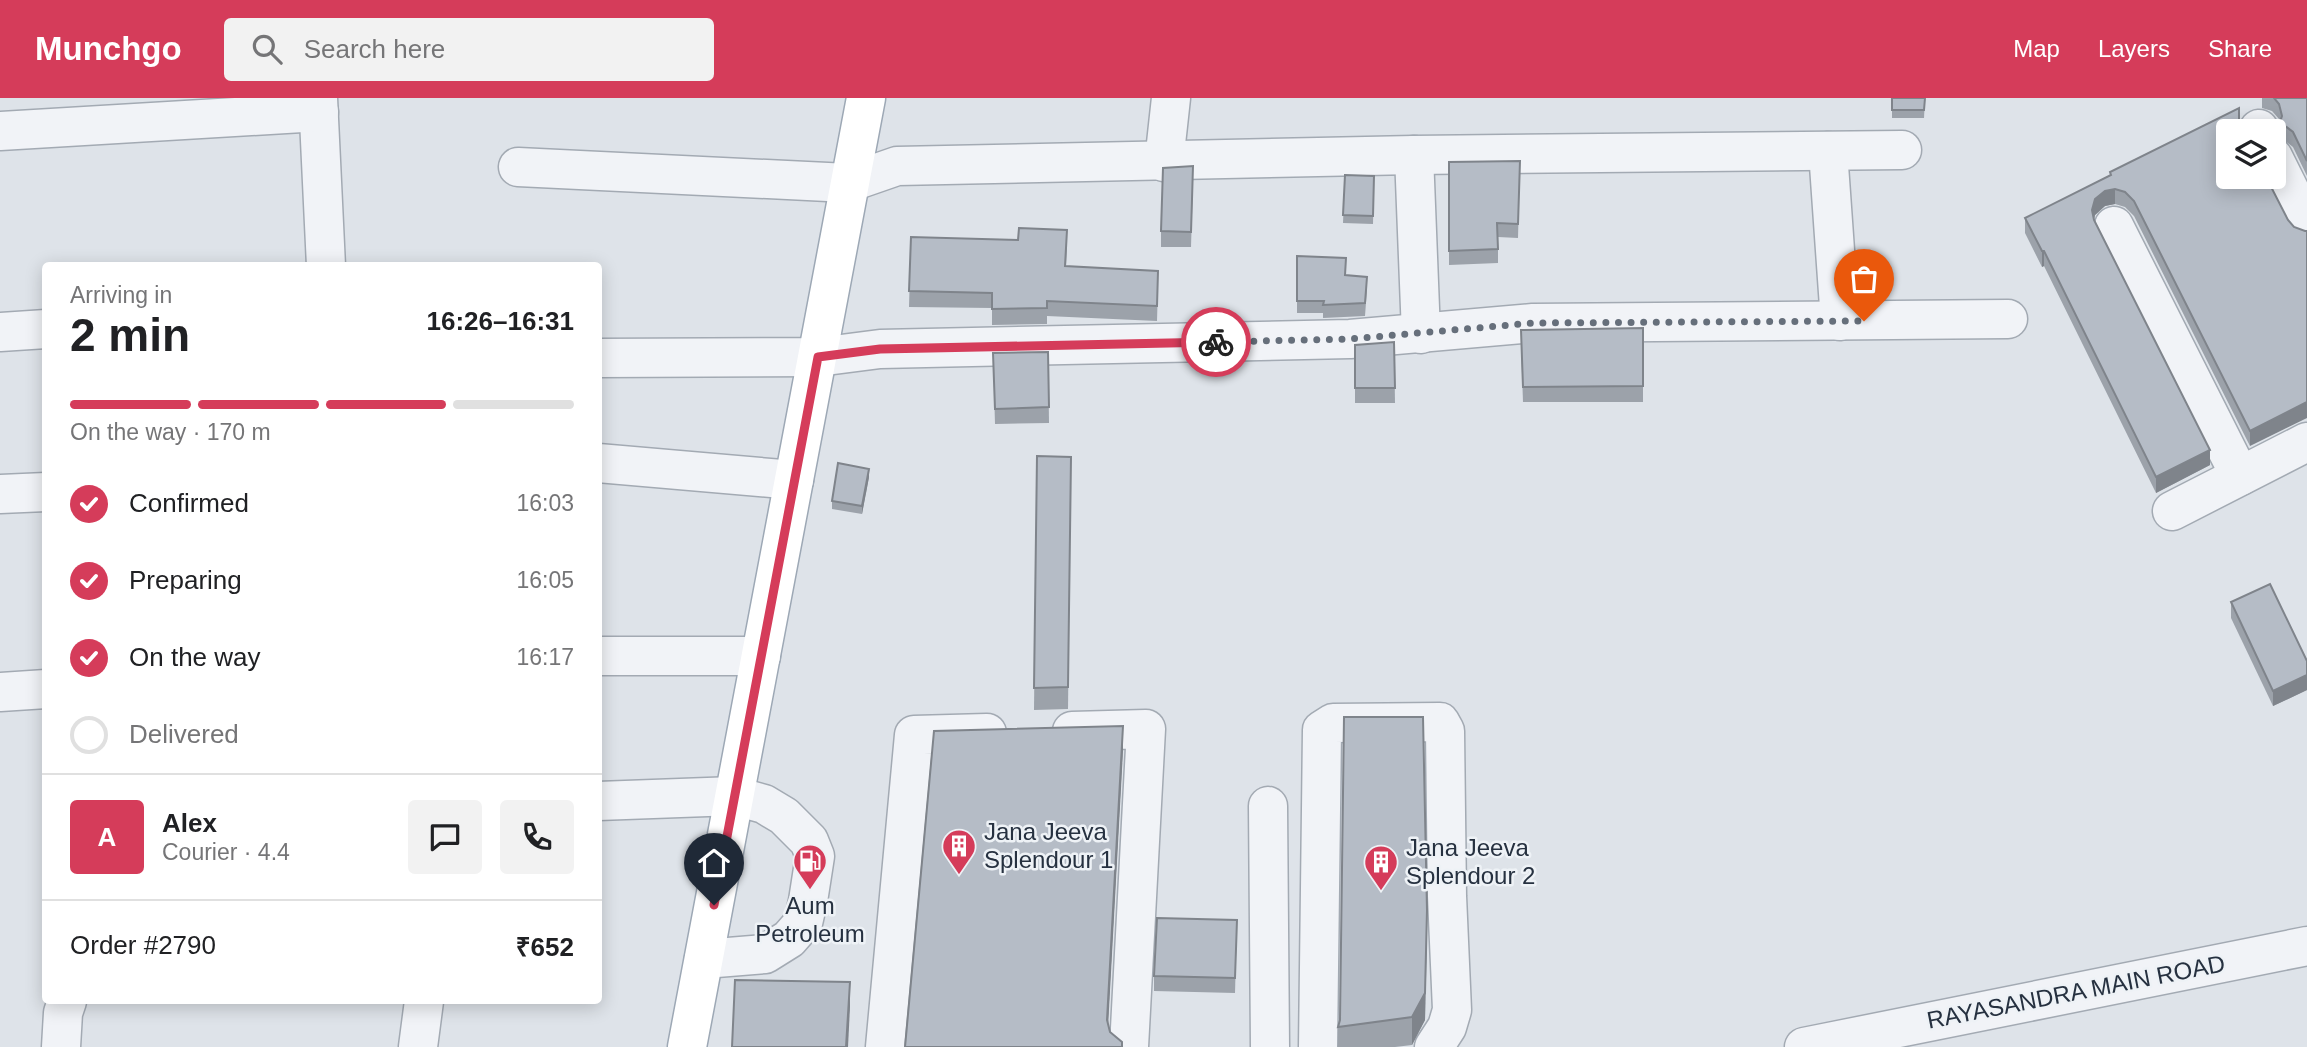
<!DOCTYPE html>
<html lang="en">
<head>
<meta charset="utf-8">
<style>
	body { margin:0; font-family:Helvetica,sans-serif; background:#f2f2f2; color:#202124; height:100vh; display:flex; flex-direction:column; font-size:26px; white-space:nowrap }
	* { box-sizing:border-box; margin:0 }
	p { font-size:23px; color:#757577 }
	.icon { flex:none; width:38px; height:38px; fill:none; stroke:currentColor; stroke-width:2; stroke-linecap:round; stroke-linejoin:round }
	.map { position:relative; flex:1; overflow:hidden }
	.sheet { position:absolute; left:42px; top:164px; width:560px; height:742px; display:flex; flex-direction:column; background:#fff; border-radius:7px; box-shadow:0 4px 18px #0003 }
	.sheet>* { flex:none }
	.buttons { position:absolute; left:2216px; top:21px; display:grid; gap:14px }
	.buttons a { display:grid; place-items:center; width:70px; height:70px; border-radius:7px; background:#fff; box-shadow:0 4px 18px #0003; font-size:35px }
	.pin { position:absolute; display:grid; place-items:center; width:60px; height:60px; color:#fff; margin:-72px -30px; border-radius:50% 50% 50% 0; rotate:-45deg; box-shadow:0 0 7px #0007 }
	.pin .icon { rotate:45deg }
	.courier { position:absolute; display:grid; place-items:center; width:70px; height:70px; margin:-35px; border:5px solid #d53c5a; border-radius:50%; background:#fff; color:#222; box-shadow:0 2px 9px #0007 }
	.headline em { font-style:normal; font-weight:600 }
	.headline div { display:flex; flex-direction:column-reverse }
	.headline { display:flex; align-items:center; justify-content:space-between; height:119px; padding:0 28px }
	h1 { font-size:46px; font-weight:600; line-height:52px }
	.bar { display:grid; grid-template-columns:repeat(4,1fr); gap:10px 7px; align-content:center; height:84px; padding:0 28px }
	.bar i { height:9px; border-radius:5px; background:#e0e0e0 }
	.bar .active { background:#d53c5a }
	.bar p { grid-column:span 4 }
	.line { display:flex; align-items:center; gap:18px; padding:0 28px; border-top:2px solid #e0e0e0 }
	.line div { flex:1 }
	.round { display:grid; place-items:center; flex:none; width:74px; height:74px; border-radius:7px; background:#f2f2f2 }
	ol { padding:0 28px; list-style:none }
	li { display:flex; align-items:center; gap:21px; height:77px }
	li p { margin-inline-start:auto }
	li .icon { padding:7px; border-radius:50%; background:#d53c5a; color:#fff; stroke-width:4 }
	li:last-child { color:#757577 }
	li i { width:38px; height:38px; border:4px solid #e0e0e0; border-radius:50% }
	header { display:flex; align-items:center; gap:42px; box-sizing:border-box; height:98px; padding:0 35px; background:#d53c5a; color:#fff }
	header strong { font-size:33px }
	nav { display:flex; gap:38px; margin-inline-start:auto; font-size:24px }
	.search { width:490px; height:63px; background:#f2f2f2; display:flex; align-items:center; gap:18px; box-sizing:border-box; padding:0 24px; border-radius:7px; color:#757577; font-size:26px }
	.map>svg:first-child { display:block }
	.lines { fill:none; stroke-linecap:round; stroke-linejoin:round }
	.minor-casing { stroke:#a3aab3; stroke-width:41 }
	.major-casing { stroke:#9da8b5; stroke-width:41 }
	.minor { stroke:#f1f3f7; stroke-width:38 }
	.major { stroke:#fff; stroke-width:38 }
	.wall { fill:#9ca2aa }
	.shaded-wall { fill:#7f848b }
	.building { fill:#b5bcc6; stroke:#7f848b; stroke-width:2 }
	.done { stroke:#666f7b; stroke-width:7; stroke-dasharray:0 12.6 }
	.route { stroke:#d53c5a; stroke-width:9 }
	.labels { text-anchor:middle; stroke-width:5; stroke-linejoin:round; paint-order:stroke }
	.poi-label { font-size:24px; fill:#263140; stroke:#eef2f6; text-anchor:start }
	.street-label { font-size:24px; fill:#263140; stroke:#eef2f6 }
</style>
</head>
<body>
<header>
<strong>Munchgo</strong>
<div class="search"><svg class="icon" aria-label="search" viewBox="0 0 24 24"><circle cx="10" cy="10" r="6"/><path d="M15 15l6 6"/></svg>Search here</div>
<nav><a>Map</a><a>Layers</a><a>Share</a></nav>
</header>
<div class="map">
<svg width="2307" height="949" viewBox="0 0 2307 949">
	<rect width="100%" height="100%" fill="#dee3e9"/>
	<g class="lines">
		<!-- minor casing -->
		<g class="minor-casing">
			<g id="minor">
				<path d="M318 0 326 168"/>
				<path d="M2259 31 2260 33"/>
				<path d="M0 33 319 14"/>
				<path d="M1828 53 1840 223"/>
				<path d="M1414 57 1421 236"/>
				<path d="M2273 59 2307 127"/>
				<path d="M1164 64 1171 0"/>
				<path d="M518 69 848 85 897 68 1414 57 1902 52"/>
				<path d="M2114 128 2240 378"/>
				<path d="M0 234 46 231"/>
				<path d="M598 260 818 259 880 251 1350 241 1533 225 2008 221"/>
				<path d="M598 365 794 382"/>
				<path d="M0 396 46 394"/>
				<path d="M2172 413 2307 344"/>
				<path d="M598 558H761"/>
				<path d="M0 594 46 591"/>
				<path d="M1072 633 1146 631 1129 949"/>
				<path d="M598 703 735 698 764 706 784 718 809 743 815 758 808 803 803 825 789 841 765 856 704 861"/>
				<path d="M1268 708 1270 949"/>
				<path d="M61 949 63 915 67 903"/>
				<path d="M418 949 424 903"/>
				<path d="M885 949 914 637 987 635"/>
				<path d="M1318 949 1322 632 1333 625 1440 624 1445 633 1447 798 1452 912 1447 929 1434 949"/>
				<path d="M1804 949 2307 848"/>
			</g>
		</g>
		<!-- major casing -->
		<g class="major-casing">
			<path id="major" d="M687 949 866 0"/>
		</g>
		<!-- minor -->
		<use href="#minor" class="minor"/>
		<!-- major -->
		<use href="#major" class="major"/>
	</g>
	<!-- wall -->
	<g class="wall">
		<path d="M1892 0H1925L1924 20H1892Z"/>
		<path d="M2262 0H2307V78L2293 49 2280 39V28L2279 21 2272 13 2262 10Z"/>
		<path d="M2228 33 2266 79 2250 348 2134 118 2125 109 2115 106 2105 108 2095 117 2094 121 2210 367 2156 395 2044 168 2042 169 2025 135V120L2110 77V74Z"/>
		<path d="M1520 63 1518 140 1498 139V165L1449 167V64Z"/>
		<path d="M1345 77 1374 78 1373 126 1343 125Z"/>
		<path d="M1193 84 1191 149H1161V133Z"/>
		<path d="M911 139 1067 147 1066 168 1158 188 1157 223 1047 218V226L992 227V210L909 209Z"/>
		<path d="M1297 158 1346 177 1367 191 1365 218 1323 220V215H1297Z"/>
		<path d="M1643 230V304H1523L1521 248Z"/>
		<path d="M1394 244 1395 305H1355V247Z"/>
		<path d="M1048 254 1049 325 995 326 993 255Z"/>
		<path d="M1037 358 1071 359 1068 611 1034 612Z"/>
		<path d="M869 379 862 416 832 411V403Z"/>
		<path d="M2231 504 2307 563V592L2273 608 2231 520Z"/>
		<path d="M1237 822 1235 895 1154 893V878Z"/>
		<path d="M1427 840 1425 922 1412 947 1395 949H1338V929Z"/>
	</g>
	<!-- shaded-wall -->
	<g class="shaded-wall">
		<path d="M2115 91V106L2105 108 2095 117 2092 127V112L2095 101 2105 93Z"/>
		<path d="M2042 153H2044V168L2042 169Z"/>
		<path d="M2307 304V320L2250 348V333Z"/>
		<path d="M2210 352V367L2156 395V379Z"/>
		<path d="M869 371V379L862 416V408Z"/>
		<path d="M2307 577V592L2273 608V593Z"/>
		<path d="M1123 628V653L1107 948V922Z"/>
		<path d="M1427 812 1425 922 1412 947V919Z"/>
		<path d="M850 884V909L848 949H846Z"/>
	</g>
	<!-- building -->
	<g class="building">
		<path d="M1892 0H1925L1924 12H1892Z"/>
		<path d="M2274 0H2307V63L2293 34 2280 24 2282 18 2279 6Z"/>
		<path d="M2239 10V25L2246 33H2228V79H2266L2288 122 2294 129 2305 133H2307V304L2250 333 2134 103 2125 94 2115 91 2105 93 2095 101 2092 112 2094 122 2210 352 2156 379 2044 153H2042L2025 120 2111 77 2110 74Z"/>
		<path d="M1520 63 1518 126 1497 125 1498 151 1449 153V64Z"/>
		<path d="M1193 68 1191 134 1161 133 1163 70Z"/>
		<path d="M1345 77 1374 78 1373 118 1343 117Z"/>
		<path d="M1019 130 1067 132 1065 168 1158 173 1157 208 1047 203V210L992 211V195L909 193 911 139 1018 142Z"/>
		<path d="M1297 158 1346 160 1345 177 1367 179 1365 205 1323 207 1324 203H1297Z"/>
		<path d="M1643 230V288L1523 289 1521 232Z"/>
		<path d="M1394 244 1395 290H1355V247Z"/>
		<path d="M1048 254 1049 309 995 311 993 255Z"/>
		<path d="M1037 358 1071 359 1068 589 1034 590Z"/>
		<path d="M838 365 869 371 862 408 832 403Z"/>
		<path d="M2270 486 2307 563V577L2273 593 2231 504Z"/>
		<path d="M1344 619H1423L1427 812 1425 895 1412 919 1338 929 1340 922Z"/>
		<path d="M1123 628 1107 922 1110 934 1122 944V949H905L934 633Z"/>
		<path d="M1157 820 1237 822 1235 880 1154 878Z"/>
		<path d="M735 882 850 884 846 949H732Z"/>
	</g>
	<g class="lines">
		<!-- done -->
		<path class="done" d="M1216 244 1350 241 1533 225 1864 223"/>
		<!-- route -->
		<path class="route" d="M714 807 818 259 880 251 1216 244"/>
	</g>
	<!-- icons -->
	<defs>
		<g id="building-pin" transform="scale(1.75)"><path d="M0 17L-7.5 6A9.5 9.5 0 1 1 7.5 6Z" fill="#d53c5a" stroke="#eef2f6"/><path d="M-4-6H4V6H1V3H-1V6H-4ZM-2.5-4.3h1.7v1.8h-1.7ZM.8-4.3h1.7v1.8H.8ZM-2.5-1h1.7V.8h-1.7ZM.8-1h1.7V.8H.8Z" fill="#fff"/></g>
		<g id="fuel-pin" transform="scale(1.75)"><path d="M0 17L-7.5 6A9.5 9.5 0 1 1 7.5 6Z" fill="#d53c5a" stroke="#eef2f6"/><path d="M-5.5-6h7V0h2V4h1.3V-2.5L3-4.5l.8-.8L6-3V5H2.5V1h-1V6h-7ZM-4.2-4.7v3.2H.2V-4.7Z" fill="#fff"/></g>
	</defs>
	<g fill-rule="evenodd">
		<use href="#building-pin" x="959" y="748"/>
		<use href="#fuel-pin" x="810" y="763"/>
		<use href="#building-pin" x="1381" y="764"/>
	</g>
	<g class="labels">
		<!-- poi labels -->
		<g class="poi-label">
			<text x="984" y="742">Jana Jeeva<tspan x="984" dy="28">Splendour 1</tspan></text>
			<text x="1406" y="758">Jana Jeeva<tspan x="1406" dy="28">Splendour 2</tspan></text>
			<text x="810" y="816" text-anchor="middle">Aum<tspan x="810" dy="28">Petroleum</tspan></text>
		</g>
		<!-- street labels -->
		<g class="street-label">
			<text transform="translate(2076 894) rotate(-11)" y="8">RAYASANDRA MAIN ROAD</text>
		</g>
	</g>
</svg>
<div class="buttons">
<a><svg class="icon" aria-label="layers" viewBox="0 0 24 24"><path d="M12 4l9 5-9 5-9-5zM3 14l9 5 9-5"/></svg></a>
</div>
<div class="pin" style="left:1864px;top:223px;background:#ea580c"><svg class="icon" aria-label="bag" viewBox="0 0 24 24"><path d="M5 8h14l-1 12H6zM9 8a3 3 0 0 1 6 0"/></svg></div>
<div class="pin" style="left:714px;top:807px;background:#1f2937"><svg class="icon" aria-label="home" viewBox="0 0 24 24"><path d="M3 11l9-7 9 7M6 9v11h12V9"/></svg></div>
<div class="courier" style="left:1216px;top:244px"><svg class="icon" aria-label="bike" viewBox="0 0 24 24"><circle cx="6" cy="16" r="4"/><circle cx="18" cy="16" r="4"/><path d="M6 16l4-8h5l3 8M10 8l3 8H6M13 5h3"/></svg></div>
<section class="sheet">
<div class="headline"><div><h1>2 min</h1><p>Arriving in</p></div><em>16:26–16:31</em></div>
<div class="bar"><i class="active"></i><i class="active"></i><i class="active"></i><i></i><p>On the way · 170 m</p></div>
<ol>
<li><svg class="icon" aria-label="check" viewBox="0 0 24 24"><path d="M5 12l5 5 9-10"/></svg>Confirmed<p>16:03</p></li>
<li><svg class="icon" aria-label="check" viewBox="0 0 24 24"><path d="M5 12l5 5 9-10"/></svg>Preparing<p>16:05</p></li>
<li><svg class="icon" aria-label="check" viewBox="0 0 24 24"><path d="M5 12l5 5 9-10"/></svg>On the way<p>16:17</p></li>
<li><i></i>Delivered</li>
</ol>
<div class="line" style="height:126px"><b class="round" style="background:#d53c5a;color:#fff">A</b><div><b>Alex</b><p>Courier · 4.4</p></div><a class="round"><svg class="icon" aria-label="chat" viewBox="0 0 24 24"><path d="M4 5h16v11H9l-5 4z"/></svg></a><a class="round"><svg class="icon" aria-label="phone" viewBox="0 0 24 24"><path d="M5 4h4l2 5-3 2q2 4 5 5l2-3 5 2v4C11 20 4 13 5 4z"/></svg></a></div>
<div class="line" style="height:91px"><div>Order #2790</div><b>₹652</b></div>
</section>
</div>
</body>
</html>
